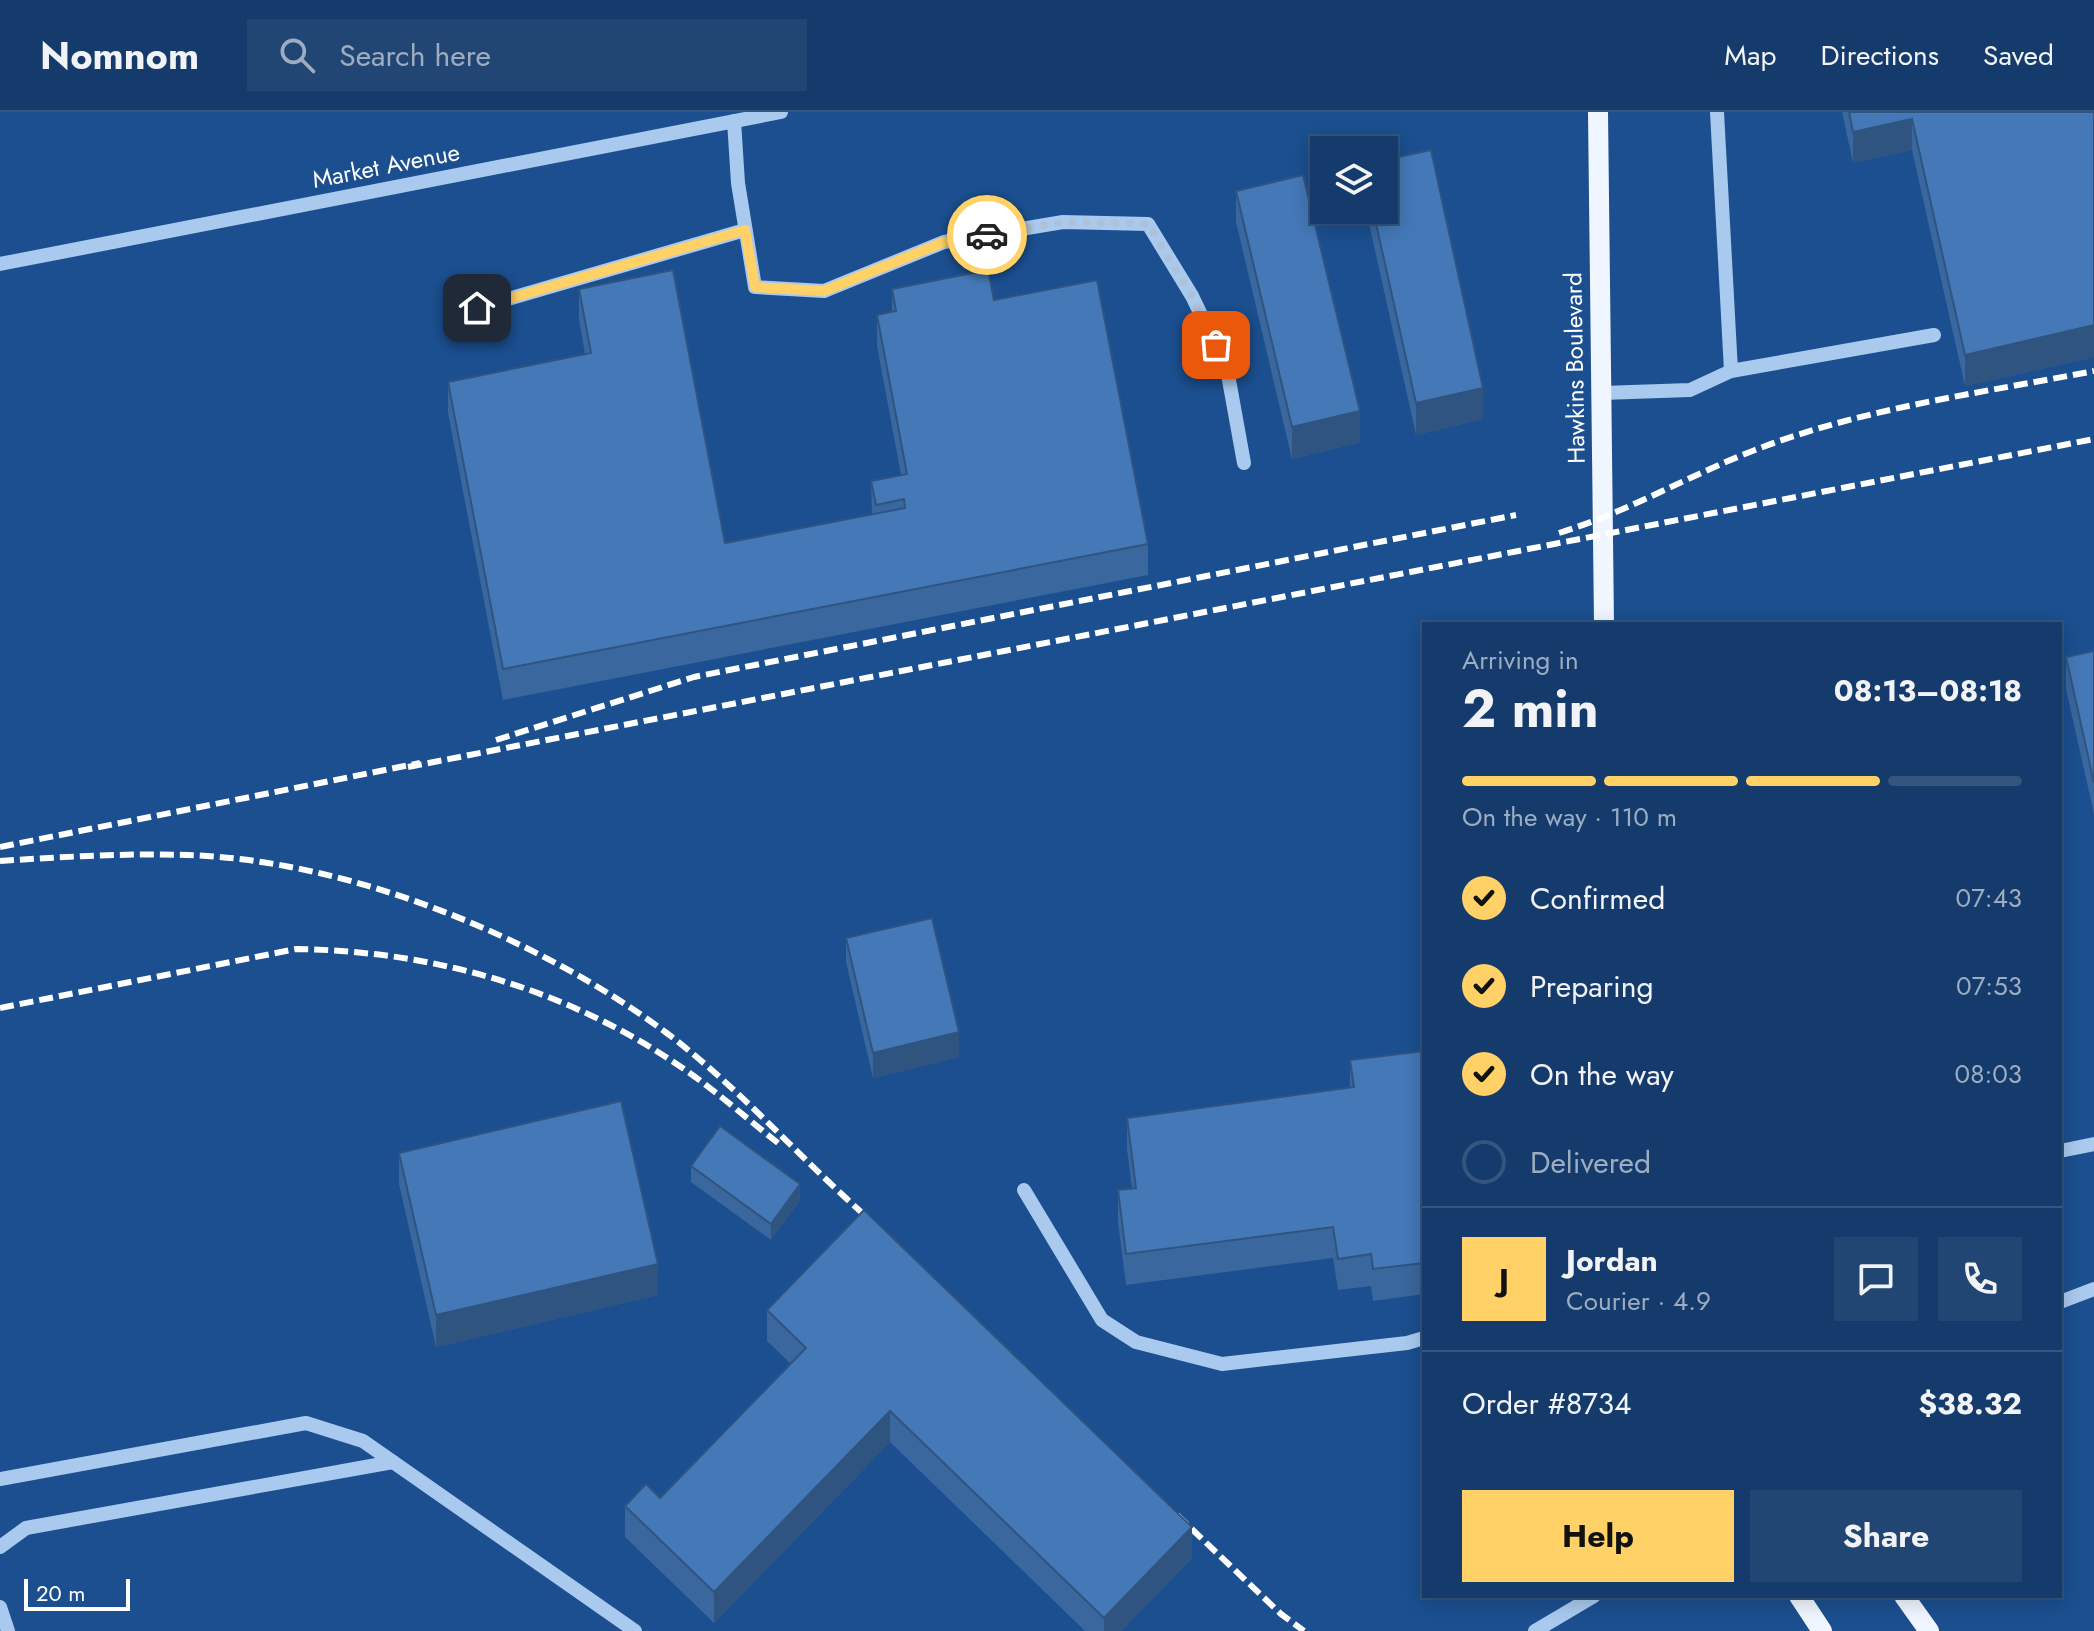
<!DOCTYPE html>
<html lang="en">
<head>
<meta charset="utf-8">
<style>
	body { margin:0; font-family:Jost,sans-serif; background:#214673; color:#f1f3f6; height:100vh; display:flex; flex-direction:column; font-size:30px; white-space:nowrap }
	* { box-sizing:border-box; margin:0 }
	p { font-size:26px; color:#9dadc1 }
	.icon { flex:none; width:44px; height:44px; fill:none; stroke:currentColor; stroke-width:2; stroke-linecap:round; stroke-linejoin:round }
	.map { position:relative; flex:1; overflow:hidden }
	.side { position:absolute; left:1422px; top:510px; width:640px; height:976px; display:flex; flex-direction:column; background:#143b6b; border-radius:0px; box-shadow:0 4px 20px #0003,0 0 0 2px #33557e }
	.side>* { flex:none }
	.controls { position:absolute; left:1310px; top:24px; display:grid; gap:16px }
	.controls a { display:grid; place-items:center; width:88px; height:88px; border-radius:0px; background:#143b6b; box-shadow:0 4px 20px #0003,0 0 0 2px #33557e; font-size:40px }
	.scale { position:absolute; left:24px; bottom:20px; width:106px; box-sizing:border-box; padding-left:8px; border:4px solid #fff; border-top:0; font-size:22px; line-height:28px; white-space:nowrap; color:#fff; -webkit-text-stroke:6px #1b4f8f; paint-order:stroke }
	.pin { position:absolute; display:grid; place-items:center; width:68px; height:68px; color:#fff; margin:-34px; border-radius:16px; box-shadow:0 4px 12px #0006 }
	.courier { position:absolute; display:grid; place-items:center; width:80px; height:80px; margin:-40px; border:6px solid #ffd166; border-radius:50%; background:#fff; color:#222; box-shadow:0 2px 10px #0007 }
	.headline em { font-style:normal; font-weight:700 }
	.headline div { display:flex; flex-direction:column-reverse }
	.headline { display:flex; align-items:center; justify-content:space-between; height:136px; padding:0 40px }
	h1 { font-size:52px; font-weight:700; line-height:60px }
	.bar { display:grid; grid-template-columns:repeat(4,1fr); gap:12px 8px; align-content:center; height:96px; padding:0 40px }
	.bar i { height:10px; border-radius:6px; background:#33557e }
	.bar .on { background:#ffd166 }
	.bar p { grid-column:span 4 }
	.line { display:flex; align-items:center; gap:20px; padding:0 40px; border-top:2px solid #33557e }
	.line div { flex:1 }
	.round { display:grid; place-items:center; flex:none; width:84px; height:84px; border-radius:0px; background:#214673 }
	ol { padding:0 40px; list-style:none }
	li { display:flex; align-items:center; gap:24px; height:88px }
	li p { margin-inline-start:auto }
	li .icon { padding:8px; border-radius:50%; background:#ffd166; color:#111; stroke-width:4 }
	li:last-child { color:#9dadc1 }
	li i { width:44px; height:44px; border:4px solid #33557e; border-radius:50% }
	.primary-button { display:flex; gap:16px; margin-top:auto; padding:16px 40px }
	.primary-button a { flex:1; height:92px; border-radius:0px; background:#ffd166; color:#111; font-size:32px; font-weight:700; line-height:92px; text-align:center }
	.primary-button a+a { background:#214673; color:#f1f3f6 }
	header { display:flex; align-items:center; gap:48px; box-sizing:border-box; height:112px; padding:0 40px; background:#143b6b; border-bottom:2px solid #33557e }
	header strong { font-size:38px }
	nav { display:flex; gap:44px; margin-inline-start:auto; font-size:28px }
	.search { width:560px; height:72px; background:#214673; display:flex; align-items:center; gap:20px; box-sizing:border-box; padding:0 28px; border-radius:0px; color:#9dadc1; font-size:30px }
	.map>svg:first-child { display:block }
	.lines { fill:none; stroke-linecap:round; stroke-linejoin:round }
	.minor { stroke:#a9c9ee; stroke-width:14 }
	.major { stroke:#f0f6ff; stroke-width:20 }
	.rail { stroke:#fff; stroke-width:6; stroke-dasharray:14 6; stroke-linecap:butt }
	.wall { fill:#3a679d }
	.shaded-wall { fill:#305480 }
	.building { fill:#4478b7; stroke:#305480; stroke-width:2 }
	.done { stroke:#afc1d8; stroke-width:8; stroke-dasharray:0 14.4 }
	.route { stroke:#ffd166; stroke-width:10 }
	.labels { text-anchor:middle; stroke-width:6; stroke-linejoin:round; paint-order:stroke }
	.street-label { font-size:24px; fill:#fff; stroke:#1b4f8f }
</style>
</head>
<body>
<header>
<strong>Nomnom</strong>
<div class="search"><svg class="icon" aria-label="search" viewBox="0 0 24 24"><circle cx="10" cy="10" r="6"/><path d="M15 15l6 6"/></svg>Search here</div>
<nav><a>Map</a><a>Directions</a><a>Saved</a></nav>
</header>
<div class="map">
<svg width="2094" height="1519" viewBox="0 0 2094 1519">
	<rect width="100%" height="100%" fill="#1b4f8f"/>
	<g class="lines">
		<!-- minor -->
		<g class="minor">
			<path d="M1717 0 1731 259 1934 223"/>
			<path d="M734 9 738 71 755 175 824 179 944 130 1063 110 1148 112 1192 184 1227 257 1244 351"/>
			<path d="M0 152 781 0"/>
			<path d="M477 196 745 118"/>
			<path d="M1602 281 1690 278 1731 259"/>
			<path d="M2060 1039 2094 1032"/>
			<path d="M1024 1078 1102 1208 1136 1230 1222 1252 1407 1231 1424 1226"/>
			<path d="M2060 1190 2094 1177"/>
			<path d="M0 1367 306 1311 363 1329 635 1519"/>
			<path d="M0 1435 26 1416 393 1350"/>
			<path d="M0 1495 8 1519"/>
			<path d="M1535 1519 1594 1484"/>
		</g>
		<!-- major -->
		<g class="major">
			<path d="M1598 0 1604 512"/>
			<path d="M1799 1484 1822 1519"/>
			<path d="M1904 1484 1929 1519"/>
		</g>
		<!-- rail -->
		<g class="rail">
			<path d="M1559 421C1627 400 1688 364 1755 338 1863 296 1981 281 2094 259"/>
			<path d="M496 628 694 565 1516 403"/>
			<path d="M408 655 2094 327"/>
			<path d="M0 735 420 651"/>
			<path d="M0 749C62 745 125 741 187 743 349 748 540 826 668 922 744 980 805 1052 877 1114"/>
			<path d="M0 896 296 837C434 839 567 877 681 955 715 978 746 1006 778 1031"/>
			<path d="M1177 1403 1281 1502 1304 1519"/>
		</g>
	</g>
	<!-- wall -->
	<g class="wall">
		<path d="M1842 0H2094V245L1965 274 1912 38 1853 51Z"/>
		<path d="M1236 79 1360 330 1292 347 1236 110Z"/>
		<path d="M1366 98H1384L1483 307 1416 323Z"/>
		<path d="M579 177 725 431 872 402 871 369 901 363 877 234V203L892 200V177L994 188 1148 432V463L503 588 448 301V270L585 242 579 208Z"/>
		<path d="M2094 539V702L2066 577V545Z"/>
		<path d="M846 826 959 945 873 966 846 850Z"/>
		<path d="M1424 939V1182L1373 1189 1371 1174 1338 1178 1333 1146 1126 1173 1118 1110V1078L1132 1076 1127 1037V1006L1350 976V948Z"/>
		<path d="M399 1041 658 1183 436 1235 399 1072Z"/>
		<path d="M691 1054 800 1088 771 1128 691 1070Z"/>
		<path d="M767 1198 1192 1446 1121 1519H1085L890 1330 714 1511 625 1425V1394L660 1386 791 1252 767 1229Z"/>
	</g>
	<!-- shaded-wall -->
	<g class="shaded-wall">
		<path d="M1912 7V38L1853 51V20Z"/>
		<path d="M2094 213V245L1965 274V243Z"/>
		<path d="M1483 276V307L1416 323V291Z"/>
		<path d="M1360 299V330L1292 347V315Z"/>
		<path d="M959 920V945L873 966V941Z"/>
		<path d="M800 1072V1088L771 1128V1112Z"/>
		<path d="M658 1152V1183L436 1235V1203Z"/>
		<path d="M890 1299V1330L714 1511V1480Z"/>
		<path d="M1192 1415V1446L1121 1519H1104V1506Z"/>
	</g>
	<!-- building -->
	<g class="building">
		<path d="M1849 0H2094V213L1965 243 1912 7 1853 20Z"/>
		<path d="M1431 38 1483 276 1416 291 1373 98H1384V48Z"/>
		<path d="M1303 63 1360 299 1292 315 1236 79Z"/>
		<path d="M673 158 725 431 905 396 904 387 876 393 871 369 907 362 877 203 896 199 892 177 988 158 994 188 1097 168 1148 432 503 557 448 270 591 241 579 177Z"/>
		<path d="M2094 539V671L2066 545Z"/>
		<path d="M932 806 959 920 873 941 846 826Z"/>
		<path d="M1424 939V1151L1373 1157 1371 1142 1338 1147 1333 1115 1126 1142 1118 1078 1136 1076 1127 1006 1354 975 1350 948Z"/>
		<path d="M621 989 658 1152 436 1203 399 1041Z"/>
		<path d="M720 1014 800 1072 771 1112 691 1054Z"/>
		<path d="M864 1098 1192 1415 1104 1506 890 1299 714 1480 625 1394 646 1372 660 1386 806 1236 767 1198Z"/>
	</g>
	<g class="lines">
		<!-- done -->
		<path class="done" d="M987 123 1063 110 1148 112 1192 184 1216 233"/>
		<!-- route -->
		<path class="route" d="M477 196 745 118 755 175 824 179 944 130 987 123"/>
	</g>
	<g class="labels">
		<!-- street labels -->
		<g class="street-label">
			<text transform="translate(386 54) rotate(-11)" y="8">Market Avenue</text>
			<text transform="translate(1575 256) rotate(-91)" y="8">Hawkins Boulevard</text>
		</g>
	</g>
</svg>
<div class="controls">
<a><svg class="icon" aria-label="layers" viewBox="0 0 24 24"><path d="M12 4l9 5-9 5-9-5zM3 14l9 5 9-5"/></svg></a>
</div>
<div class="scale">20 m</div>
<div class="pin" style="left:1216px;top:233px;background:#ea580c"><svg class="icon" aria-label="bag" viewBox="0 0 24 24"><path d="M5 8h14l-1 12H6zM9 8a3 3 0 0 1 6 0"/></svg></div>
<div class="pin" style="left:477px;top:196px;background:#1f2937"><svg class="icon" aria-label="home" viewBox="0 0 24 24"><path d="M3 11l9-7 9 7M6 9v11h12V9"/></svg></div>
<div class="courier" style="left:987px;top:123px"><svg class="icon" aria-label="car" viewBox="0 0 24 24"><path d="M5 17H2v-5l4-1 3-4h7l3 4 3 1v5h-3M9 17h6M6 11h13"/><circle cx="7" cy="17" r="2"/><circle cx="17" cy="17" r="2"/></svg></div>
<section class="side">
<div class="headline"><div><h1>2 min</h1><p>Arriving in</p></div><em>08:13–08:18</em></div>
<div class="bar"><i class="on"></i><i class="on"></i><i class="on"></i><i></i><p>On the way · 110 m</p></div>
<ol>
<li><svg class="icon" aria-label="check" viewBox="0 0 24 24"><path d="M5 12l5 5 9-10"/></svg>Confirmed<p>07:43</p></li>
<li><svg class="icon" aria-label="check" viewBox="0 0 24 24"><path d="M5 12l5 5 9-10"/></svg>Preparing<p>07:53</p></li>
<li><svg class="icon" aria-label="check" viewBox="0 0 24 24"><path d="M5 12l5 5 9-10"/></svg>On the way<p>08:03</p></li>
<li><i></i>Delivered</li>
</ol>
<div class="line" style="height:144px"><b class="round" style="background:#ffd166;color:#111">J</b><div><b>Jordan</b><p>Courier · 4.9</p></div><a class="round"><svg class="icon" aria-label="chat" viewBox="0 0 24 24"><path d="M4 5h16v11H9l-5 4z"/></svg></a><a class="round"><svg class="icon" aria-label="phone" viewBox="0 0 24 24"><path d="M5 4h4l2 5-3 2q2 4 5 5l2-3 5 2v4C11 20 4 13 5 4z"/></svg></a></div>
<div class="line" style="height:104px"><div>Order #8734</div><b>$38.32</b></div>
<div class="primary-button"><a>Help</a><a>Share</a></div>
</section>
</div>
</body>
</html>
